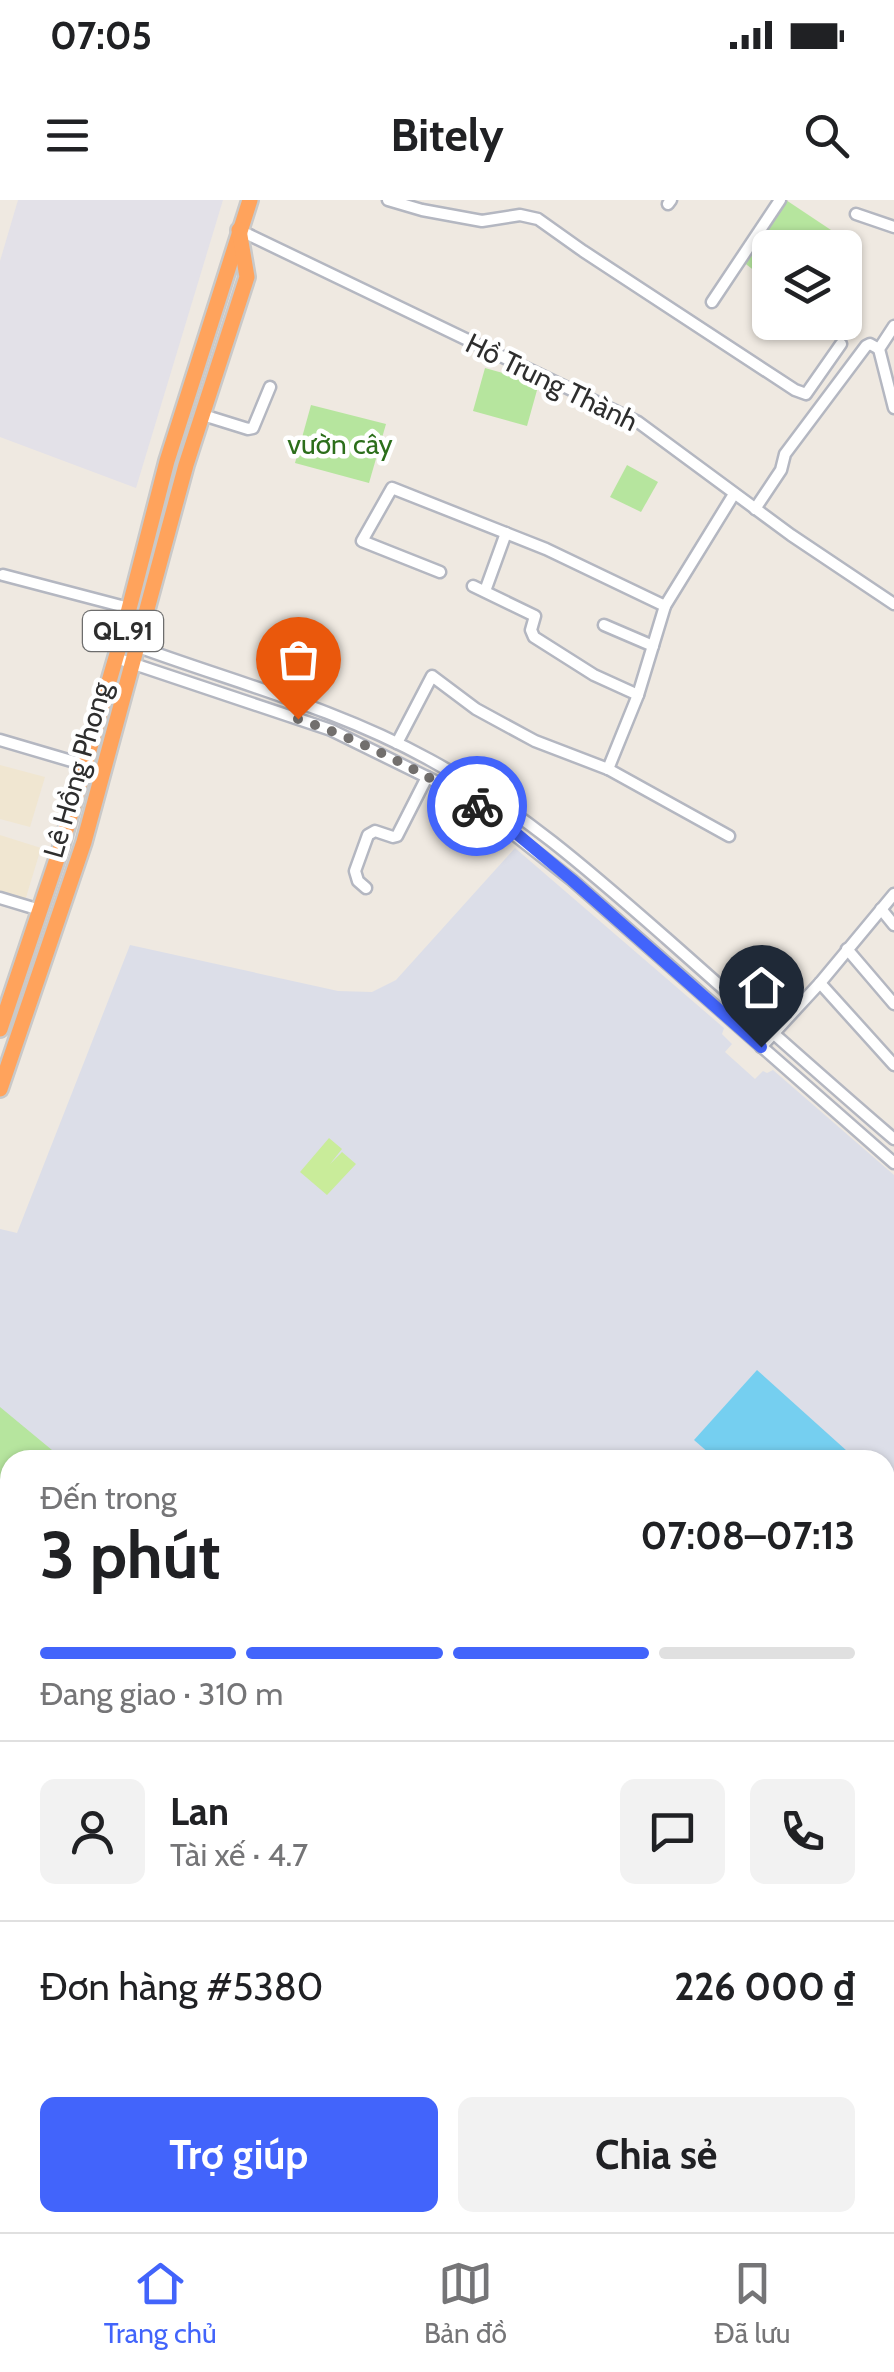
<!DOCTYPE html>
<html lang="vi">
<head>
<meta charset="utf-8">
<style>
	body { margin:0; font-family:Cabin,sans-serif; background:#f2f2f2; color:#202124; height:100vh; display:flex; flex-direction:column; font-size:38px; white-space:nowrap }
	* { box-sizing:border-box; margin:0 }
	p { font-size:32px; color:#757577 }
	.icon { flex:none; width:55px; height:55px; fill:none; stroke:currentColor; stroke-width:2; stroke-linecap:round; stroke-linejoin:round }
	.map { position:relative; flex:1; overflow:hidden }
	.details { position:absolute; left:0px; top:1250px; width:895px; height:782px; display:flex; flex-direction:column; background:#fff; border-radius:30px 30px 0 0; box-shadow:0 2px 8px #0004 }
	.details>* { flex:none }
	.buttons { position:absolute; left:752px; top:30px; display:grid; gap:20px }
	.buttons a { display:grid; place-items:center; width:110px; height:110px; border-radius:15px; background:#fff; box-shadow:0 2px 8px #0004; font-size:50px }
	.pin { position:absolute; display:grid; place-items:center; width:85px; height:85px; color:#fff; margin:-102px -42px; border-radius:50% 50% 50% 0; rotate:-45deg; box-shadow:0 0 10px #0007 }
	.pin .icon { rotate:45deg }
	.courier { position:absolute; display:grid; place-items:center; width:100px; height:100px; margin:-50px; border:8px solid #4264fb; border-radius:50%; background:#fff; color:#222; box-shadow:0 2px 12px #0007 }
	.overview em { font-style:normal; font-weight:800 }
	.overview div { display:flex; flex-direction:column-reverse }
	.overview { display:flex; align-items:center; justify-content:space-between; height:170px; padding:0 40px }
	h1 { font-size:65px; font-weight:800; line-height:75px }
	.bar { display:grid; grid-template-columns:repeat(4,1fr); gap:15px 10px; align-content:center; height:120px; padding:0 40px }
	.bar i { height:12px; border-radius:8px; background:#e0e0e0 }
	.bar .current { background:#4264fb }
	.bar p { grid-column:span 4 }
	.line { display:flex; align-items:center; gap:25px; padding:0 40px; border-top:2px solid #e0e0e0 }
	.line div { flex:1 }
	.round { display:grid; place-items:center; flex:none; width:105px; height:105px; border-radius:15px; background:#f2f2f2 }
	.cta { display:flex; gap:20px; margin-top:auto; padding:20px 40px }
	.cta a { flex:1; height:115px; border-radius:15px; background:#4264fb; color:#fff; font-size:40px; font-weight:800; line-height:115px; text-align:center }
	.cta a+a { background:#f2f2f2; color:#202124 }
	.status { display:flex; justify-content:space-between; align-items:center; height:70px; padding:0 50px; background:#fff; direction:ltr }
	.status svg { height:28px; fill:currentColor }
	header { display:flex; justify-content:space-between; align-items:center; height:130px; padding:0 40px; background:#fff; font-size:45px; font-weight:800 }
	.menu { display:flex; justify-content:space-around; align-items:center; height:140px; border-top:2px solid #e0e0e0; background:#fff; font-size:28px; color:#757577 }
	.menu a { display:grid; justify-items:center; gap:5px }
	.menu .current { color:#4264fb }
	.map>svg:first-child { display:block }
	.industrial { fill:#e3e1e8 }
	.education { fill:#f0e6d1 }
	.airport { fill:#dcdee8 }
	.green { fill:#b6e59e }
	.pitch { fill:#c9ec9a }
	.water { fill:#75cff0 }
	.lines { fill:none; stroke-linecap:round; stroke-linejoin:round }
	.taxiway { stroke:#c9c8cc; stroke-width:22 }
	.runway { stroke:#c9c8cc; stroke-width:52 }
	.minor-casing { stroke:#b4b7c1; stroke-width:15 }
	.highway-casing { stroke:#c9c9c9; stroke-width:20 }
	.minor { stroke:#fff; stroke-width:10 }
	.highway { stroke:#ffa35c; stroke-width:15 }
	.done { stroke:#726f6d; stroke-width:10; stroke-dasharray:0 18 }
	.route { stroke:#4264fb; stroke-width:12 }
	.labels { text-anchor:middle; stroke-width:9; stroke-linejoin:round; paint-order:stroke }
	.shield { fill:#fff; stroke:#6d6d6d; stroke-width:2.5 }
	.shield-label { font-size:25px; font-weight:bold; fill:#2e2e2e }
	.street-label { font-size:28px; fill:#2e2e2e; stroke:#fff }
	.park-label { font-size:28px; fill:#2c6e1b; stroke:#fff }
</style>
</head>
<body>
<div class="status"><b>07:05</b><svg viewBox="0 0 49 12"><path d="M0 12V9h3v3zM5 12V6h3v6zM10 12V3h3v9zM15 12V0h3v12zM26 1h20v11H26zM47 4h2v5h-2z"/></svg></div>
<header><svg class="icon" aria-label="menu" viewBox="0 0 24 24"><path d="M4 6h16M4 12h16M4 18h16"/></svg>Bitely<svg class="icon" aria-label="search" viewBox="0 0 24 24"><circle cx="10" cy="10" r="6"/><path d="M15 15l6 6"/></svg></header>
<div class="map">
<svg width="894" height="2032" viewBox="0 0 894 2032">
	<rect width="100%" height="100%" fill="#efe9e1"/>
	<!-- industrial -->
	<path class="industrial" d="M18 0H223L136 288 0 237V61Z"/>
	<!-- education -->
	<g class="education">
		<path d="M0 565 45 577 30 627 0 619Z"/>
		<path d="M0 635 41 648 24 704 0 696Z"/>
	</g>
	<!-- airport -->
	<path class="airport" d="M515 648 724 828 722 834 732 844 725 852 755 879 763 871 767 873 773 870 894 975V2032H412L401 2023 885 2022V1260H10V1678L0 1669V1029L17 1033 130 745 338 791 372 792 396 780Z"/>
	<!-- green -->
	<g class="green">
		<path d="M782 0H786L840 36 831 47 770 48V83L742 61Z"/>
		<path d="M485 168 539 183 527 226 473 211Z"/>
		<path d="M311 205 386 224 369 283 295 263Z"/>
		<path d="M627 265 658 282 641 312 610 297Z"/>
		<path d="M0 1207 64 1260H10V1436L0 1428Z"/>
		<path d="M892 1911H894V2027L885 2019V1914Z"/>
	</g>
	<!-- pitch -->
	<path class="pitch" d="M329 938 342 949 330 964 342 952 356 964 327 995 300 972Z"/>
	<!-- water -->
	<g class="water">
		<path d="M757 1170 857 1260H717L694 1240Z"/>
		<path d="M0 1982 10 1985V2022L111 2023 121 2032H0Z"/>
	</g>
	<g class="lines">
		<!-- taxiway -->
		<g class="taxiway">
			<path d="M885 1779 894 1786"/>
			<path d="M885 1890 894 1880"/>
			<path d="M836 2022 845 2032"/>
		</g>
		<!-- runway -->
		<path class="runway" d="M834 2022 845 2032"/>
		<!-- minor casing -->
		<g class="minor-casing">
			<g id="minor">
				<path d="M388 0 422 10 482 21 520 15 538 19 583 51 795 190 806 194 841 144"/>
				<path d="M668 4 671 0"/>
				<path d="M856 14 894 27"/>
				<path d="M239 30 638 222 791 335 894 404"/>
				<path d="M712 102 780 0"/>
				<path d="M894 126 879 149 894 208"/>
				<path d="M203 215 248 229 253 228 270 187"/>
				<path d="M755 309 781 270 785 254 866 146 870 144 879 149"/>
				<path d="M440 372 362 341 392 288 546 349 665 406"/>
				<path d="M3 375 129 408"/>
				<path d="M473 386 535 416 531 430 534 437 594 475 638 495"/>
				<path d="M485 391 506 333"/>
				<path d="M604 425 653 446"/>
				<path d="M133 445C233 482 336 508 430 560 517 607 592 673 666 738 742 805 817 873 894 939"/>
				<path d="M116 458 331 530 443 585 484 611 572 680 894 963"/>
				<path d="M0 540 85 565"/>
				<path d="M397 543 432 476 476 509 535 541 608 569 729 636"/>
				<path d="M608 569 638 495 665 406 734 294"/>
				<path d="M366 688 358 681 355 671 368 635 375 631 393 637 397 636 427 577"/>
				<path d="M0 698 40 710"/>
				<path d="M881 709 894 725"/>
				<path d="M847 749 894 804"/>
				<path d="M820 783 894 865"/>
				<path d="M761 847 820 783 894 694"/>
				<path d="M0 1746 10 1753"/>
				<path d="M0 1951 10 1953"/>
				<path d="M157 2022 165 2032"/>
				<path d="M339 2022 350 2032"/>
			</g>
		</g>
		<!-- highway casing -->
		<g class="highway-casing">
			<g id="highway">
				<path d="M0 829 62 644 121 440 167 261 250 0"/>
				<path d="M0 889 84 642 186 265 247 77 239 30"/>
			</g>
		</g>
		<!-- minor -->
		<use href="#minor" class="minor"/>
		<!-- highway -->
		<use href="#highway" class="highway"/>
	</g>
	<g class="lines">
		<!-- done -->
		<path class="done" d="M298 519C361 540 421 571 477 606"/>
		<!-- route -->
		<path class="route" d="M477 606 517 634 572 680 761 847"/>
	</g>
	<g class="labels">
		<!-- shield labels -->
		<rect class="shield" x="83" y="411" width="80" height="40" rx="8"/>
		<g class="shield-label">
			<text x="123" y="440">QL.91</text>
		</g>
		<!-- street labels -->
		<g class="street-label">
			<text transform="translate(552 182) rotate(26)" y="10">Hồ Trung Thành</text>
			<text transform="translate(77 570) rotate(-74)" y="10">Lê Hồng Phong</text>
		</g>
		<!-- park labels -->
		<g class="park-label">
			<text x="340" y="254">vườn cây</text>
		</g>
	</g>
</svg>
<div class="buttons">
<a><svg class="icon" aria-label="layers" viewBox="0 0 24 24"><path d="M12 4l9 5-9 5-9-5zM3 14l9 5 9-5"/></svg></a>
</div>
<div class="pin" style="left:298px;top:519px;background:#ea580c"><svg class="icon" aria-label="bag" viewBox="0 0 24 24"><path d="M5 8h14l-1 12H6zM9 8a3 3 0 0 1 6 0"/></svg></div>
<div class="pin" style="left:761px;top:847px;background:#1f2937"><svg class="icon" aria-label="home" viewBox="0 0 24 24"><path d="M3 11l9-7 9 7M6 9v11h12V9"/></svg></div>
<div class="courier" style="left:477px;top:606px"><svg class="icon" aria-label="bike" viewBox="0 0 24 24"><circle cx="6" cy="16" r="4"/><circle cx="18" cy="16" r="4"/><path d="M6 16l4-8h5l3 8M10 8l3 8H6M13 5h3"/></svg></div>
<section class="details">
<div class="overview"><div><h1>3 phút</h1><p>Đến trong</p></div><em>07:08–07:13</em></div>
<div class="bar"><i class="current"></i><i class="current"></i><i class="current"></i><i></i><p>Đang giao · 310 m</p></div>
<div class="line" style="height:180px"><a class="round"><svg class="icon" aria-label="person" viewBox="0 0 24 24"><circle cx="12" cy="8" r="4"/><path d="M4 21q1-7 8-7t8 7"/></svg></a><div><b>Lan</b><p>Tài xế · 4.7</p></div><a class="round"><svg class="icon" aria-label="chat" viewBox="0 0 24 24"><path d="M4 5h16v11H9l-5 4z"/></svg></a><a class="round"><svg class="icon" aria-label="phone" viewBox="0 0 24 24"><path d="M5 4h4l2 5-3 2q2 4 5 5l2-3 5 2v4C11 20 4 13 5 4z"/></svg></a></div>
<div class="line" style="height:130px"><div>Đơn hàng #5380</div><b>226 000 ₫</b></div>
<div class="cta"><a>Trợ giúp</a><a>Chia sẻ</a></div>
</section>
</div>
<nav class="menu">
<a class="current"><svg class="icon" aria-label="home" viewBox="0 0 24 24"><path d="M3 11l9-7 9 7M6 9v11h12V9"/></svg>Trang chủ</a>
<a><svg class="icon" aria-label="map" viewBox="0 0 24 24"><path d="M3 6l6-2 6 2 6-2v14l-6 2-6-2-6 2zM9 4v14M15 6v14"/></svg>Bản đồ</a>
<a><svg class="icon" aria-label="saved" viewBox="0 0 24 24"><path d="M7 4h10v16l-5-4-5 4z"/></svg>Đã lưu</a>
</nav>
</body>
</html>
